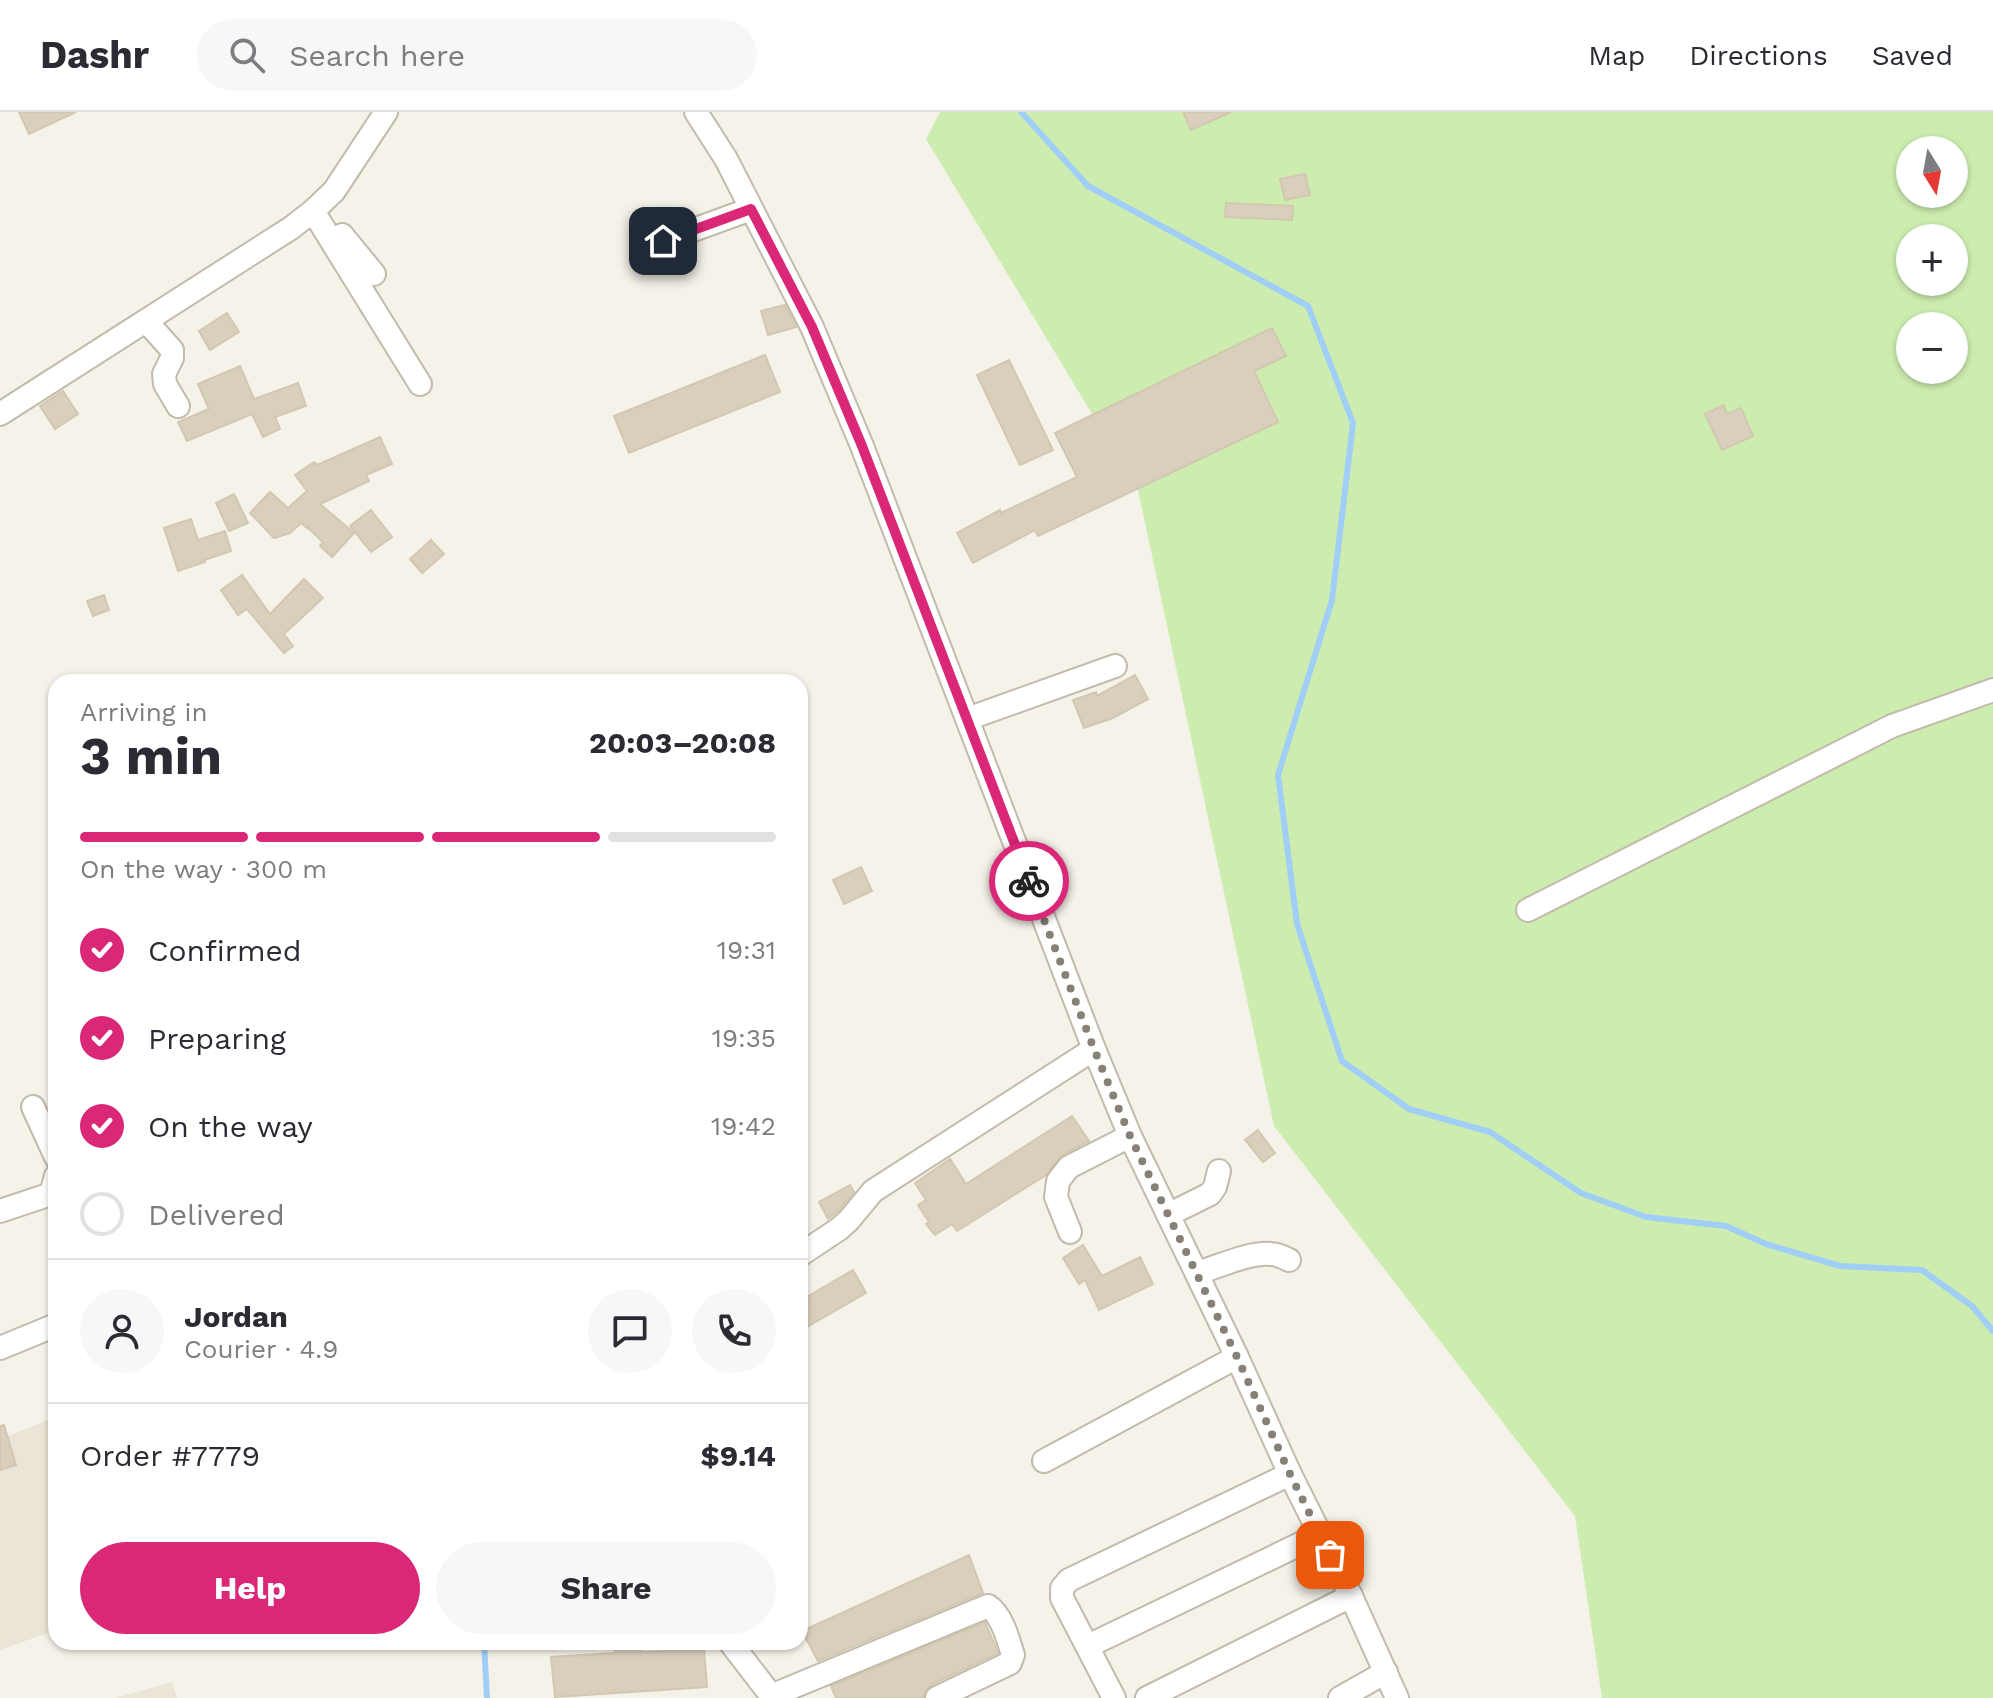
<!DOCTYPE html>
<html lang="en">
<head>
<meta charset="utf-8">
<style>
	body { margin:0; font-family:"Work Sans",sans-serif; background:#f7f7f7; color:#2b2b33; height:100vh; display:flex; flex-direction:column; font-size:30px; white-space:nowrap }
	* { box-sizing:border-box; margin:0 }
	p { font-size:26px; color:#7c7c81 }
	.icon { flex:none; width:44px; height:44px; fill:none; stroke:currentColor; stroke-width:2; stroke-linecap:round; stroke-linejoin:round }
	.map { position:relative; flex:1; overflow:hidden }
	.panel { position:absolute; left:48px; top:562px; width:760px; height:976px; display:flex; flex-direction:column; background:#fff; border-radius:24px; box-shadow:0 2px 6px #0004 }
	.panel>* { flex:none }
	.needle { width:52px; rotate:169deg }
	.controls { position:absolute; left:1896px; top:24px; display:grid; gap:16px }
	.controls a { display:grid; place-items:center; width:72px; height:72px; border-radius:50%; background:#fff; box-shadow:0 2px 6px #0004; font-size:40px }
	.pin { position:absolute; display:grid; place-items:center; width:68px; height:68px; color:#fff; margin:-34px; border-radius:16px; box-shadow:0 4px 12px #0006 }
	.courier { position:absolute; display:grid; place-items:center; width:80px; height:80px; margin:-40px; border:6px solid #db2777; border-radius:50%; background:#fff; color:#222; box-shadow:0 2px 10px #0007 }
	.head em { font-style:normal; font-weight:700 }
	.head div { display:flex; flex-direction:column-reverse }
	.head { display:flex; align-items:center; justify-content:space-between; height:136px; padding:0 32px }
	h1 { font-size:52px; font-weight:700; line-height:60px }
	.bar { display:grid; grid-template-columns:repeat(4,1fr); gap:12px 8px; align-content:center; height:96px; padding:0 32px }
	.bar i { height:10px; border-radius:6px; background:#e1e1e2 }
	.bar .selected { background:#db2777 }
	.bar p { grid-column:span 4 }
	.line { display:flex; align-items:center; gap:20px; padding:0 32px; border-top:2px solid #e1e1e2 }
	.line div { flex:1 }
	.round { display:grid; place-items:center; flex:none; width:84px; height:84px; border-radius:42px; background:#f7f7f7 }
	ol { padding:0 32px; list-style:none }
	li { display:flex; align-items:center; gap:24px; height:88px }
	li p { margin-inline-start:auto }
	li .icon { padding:8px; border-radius:50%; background:#db2777; color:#fff; stroke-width:4 }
	li:last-child { color:#7c7c81 }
	li i { width:44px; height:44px; border:4px solid #e1e1e2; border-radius:50% }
	.cta { display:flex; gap:16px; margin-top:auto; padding:16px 32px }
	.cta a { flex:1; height:92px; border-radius:48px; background:#db2777; color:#fff; font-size:32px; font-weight:700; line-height:92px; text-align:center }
	.cta a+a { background:#f7f7f7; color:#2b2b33 }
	header { display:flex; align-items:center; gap:48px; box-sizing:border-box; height:112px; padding:0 40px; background:#fff; border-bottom:2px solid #e1e1e2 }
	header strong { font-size:38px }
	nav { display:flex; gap:44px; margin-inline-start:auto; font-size:28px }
	.search { width:560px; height:72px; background:#f7f7f7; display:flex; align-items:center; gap:20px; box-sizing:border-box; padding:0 28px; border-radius:44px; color:#7c7c81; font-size:30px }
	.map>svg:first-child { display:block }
	.residential { fill:#eae5d6 }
	.green { fill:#cdecaf; fill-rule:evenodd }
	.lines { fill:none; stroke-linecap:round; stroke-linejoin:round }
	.stream { stroke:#a1cef6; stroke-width:6 }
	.building { fill:#d8cfbd; stroke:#d3c7b0; stroke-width:2 }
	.minor-casing { stroke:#c2bbaa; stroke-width:26 }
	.minor { stroke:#fff; stroke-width:22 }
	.done { stroke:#868075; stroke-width:8; stroke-dasharray:0 14.4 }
	.route { stroke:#db2777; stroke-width:10 }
</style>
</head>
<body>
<header>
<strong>Dashr</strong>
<div class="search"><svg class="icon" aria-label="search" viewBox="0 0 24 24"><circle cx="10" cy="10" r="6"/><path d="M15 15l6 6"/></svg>Search here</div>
<nav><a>Map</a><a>Directions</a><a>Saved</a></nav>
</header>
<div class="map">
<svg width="1993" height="1586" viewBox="0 0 1993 1586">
	<rect width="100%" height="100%" fill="#f5f2e9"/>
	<!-- residential -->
	<g class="residential">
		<path d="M56 1305V1518L0 1538V1327Z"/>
		<path d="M172 1570 177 1586H116Z"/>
	</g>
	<!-- green -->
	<path class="green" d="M940 0H1993V1586H1602L1575 1404 1274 1014 1138 378 926 27ZM1910 38H1954V82H1910ZM1910 126H1954V170H1910ZM1910 214H1954V258H1910Z"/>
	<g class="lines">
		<!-- stream -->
		<g class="stream">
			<path d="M1021 0 1088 74 1308 194 1353 311 1332 488 1278 663 1297 812 1342 949 1409 997 1490 1020 1581 1081 1646 1105 1726 1114 1766 1132 1840 1154 1922 1158 1972 1194 1993 1219"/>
			<path d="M484 1530 487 1586"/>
		</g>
	</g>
	<!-- building -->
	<g class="building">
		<path d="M19 0H76L29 22Z"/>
		<path d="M1183 0H1231L1191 18Z"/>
		<path d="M1305 62 1310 83 1285 88 1280 67Z"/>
		<path d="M1226 91 1293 94 1292 108 1225 105Z"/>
		<path d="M785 193 796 215 768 223 761 199Z"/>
		<path d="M227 201 239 220 210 238 199 219Z"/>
		<path d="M1272 216 1286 244 1254 259 1278 310 1038 424 1035 418 973 451 957 421 1000 398 1001 401 1077 365 1055 321Z"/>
		<path d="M765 243 780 280 629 341 614 304Z"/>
		<path d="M1009 248 1053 338 1020 353 977 263Z"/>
		<path d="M240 254 254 287 298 271 306 294 275 305 280 317 263 325 252 302 187 329 178 310 209 297 198 272Z"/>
		<path d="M63 279 78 302 55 317 40 294Z"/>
		<path d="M1724 293 1727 302 1741 296 1753 324 1722 338 1705 302Z"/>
		<path d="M380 325 392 352 366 363 369 369 320 392 354 421 332 445 320 434 323 430 308 416 310 415 307 416 301 411 290 421 274 426 250 401 270 380 288 396 307 379 295 363 314 350 317 353Z"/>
		<path d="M234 382 248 411 229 419 216 391Z"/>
		<path d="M371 398 392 425 371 440 350 414Z"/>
		<path d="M191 407 198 428 225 419 231 439 204 448 205 450 178 459 164 416Z"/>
		<path d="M431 428 444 442 422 461 410 447Z"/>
		<path d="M242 463 270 502 304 467 323 486 284 522 293 534 284 541 247 497 238 503 221 478Z"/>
		<path d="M104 483 109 498 93 504 87 489Z"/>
		<path d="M1135 563 1148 587 1113 606 1084 616 1073 588 1096 580 1097 584Z"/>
		<path d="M861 755 872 779 844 792 833 768Z"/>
		<path d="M1072 1004 1089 1029 1062 1043 1046 1063 957 1119 952 1112 935 1123 926 1112 929 1110 918 1093 926 1088 915 1071 950 1047 966 1072Z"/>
		<path d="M1258 1018 1275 1041 1263 1050 1245 1028Z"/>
		<path d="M850 1073 854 1080 839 1098 828 1107 819 1090Z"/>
		<path d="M1083 1133 1102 1164 1140 1145 1153 1172 1099 1198 1085 1168 1079 1172 1063 1146Z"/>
		<path d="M853 1158 866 1181 800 1219V1189Z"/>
		<path d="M4 1313 16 1353 0 1358V1314Z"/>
		<path d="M969 1443 983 1481 818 1549 802 1519Z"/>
		<path d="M985 1510 998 1541 931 1573 925 1579 923 1586H836L831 1574Z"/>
		<path d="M641 1532V1540L704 1538 707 1575 555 1585 551 1545 615 1541 614 1533Z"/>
	</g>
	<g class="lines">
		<!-- minor casing -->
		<g class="minor-casing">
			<g id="minor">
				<path d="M696 0 726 47 812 215 862 334 1094 937 1130 1024 1237 1245 1290 1362 1351 1484 1397 1586"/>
				<path d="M313 99 420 272"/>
				<path d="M342 123 374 162"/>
				<path d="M663 129 751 97"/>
				<path d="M146 209 172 238V246L164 262 165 272 178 294"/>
				<path d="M0 302 291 116 313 99 334 79 386 0"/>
				<path d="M967 607 1115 554"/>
				<path d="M1528 798 1892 614 1993 578"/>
				<path d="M33 995 56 1045"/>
				<path d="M0 1099 51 1082 56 1064"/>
				<path d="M1168 1103 1210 1082 1215 1075 1219 1059"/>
				<path d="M1070 1120 1056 1085 1058 1069 1069 1055 1130 1024"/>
				<path d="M800 1143 839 1117 849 1108 873 1079 1094 937"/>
				<path d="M1197 1161C1218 1155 1249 1140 1271 1142 1277 1142 1283 1145 1289 1148"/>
				<path d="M0 1236 56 1213"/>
				<path d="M1044 1349 1237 1245"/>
				<path d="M730 1530 773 1586"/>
				<path d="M1088 1534 1319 1423"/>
				<path d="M771 1584 988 1494C1002 1503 1008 1527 1013 1543L1010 1551 937 1586"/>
				<path d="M1114 1586 1062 1486V1476L1069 1468 1290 1362"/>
				<path d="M1147 1586 1351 1484"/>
				<path d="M1340 1586 1386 1560"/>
			</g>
		</g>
		<!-- minor -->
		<use href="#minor" class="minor"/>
	</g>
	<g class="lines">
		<!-- done -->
		<path class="done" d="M1029 769 1094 937 1130 1024 1237 1245 1290 1362 1330 1443"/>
		<!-- route -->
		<path class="route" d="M663 129 751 97 812 215 862 334 1029 769"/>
	</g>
</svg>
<div class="controls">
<a><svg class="needle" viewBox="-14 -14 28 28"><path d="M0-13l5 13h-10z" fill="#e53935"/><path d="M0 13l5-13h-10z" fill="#7c7c81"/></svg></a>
<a>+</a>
<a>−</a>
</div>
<div class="pin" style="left:1330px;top:1443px;background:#ea580c"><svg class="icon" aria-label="bag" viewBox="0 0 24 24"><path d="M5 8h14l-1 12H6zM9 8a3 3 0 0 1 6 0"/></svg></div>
<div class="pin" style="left:663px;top:129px;background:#1f2937"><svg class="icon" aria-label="home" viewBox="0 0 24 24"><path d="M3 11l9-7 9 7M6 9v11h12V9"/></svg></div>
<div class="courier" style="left:1029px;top:769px"><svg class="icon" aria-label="bike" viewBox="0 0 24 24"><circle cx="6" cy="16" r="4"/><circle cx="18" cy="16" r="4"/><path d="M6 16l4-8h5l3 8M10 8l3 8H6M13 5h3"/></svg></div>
<section class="panel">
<div class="head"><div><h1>3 min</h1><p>Arriving in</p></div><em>20:03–20:08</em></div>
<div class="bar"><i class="selected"></i><i class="selected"></i><i class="selected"></i><i></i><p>On the way · 300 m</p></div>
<ol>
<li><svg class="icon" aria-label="check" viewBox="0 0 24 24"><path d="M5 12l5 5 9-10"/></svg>Confirmed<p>19:31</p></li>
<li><svg class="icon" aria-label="check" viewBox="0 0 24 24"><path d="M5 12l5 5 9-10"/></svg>Preparing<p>19:35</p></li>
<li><svg class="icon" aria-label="check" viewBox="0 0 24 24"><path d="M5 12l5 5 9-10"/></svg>On the way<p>19:42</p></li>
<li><i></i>Delivered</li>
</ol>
<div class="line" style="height:144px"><a class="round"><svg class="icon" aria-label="person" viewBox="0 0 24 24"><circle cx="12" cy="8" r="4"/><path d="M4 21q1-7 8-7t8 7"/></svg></a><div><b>Jordan</b><p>Courier · 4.9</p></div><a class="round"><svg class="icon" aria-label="chat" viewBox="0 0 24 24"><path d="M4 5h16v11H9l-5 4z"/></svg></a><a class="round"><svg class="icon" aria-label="phone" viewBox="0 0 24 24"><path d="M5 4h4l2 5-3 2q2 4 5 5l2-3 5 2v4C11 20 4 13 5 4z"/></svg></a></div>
<div class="line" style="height:104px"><div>Order #7779</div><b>$9.14</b></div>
<div class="cta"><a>Help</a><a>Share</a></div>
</section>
</div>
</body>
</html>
